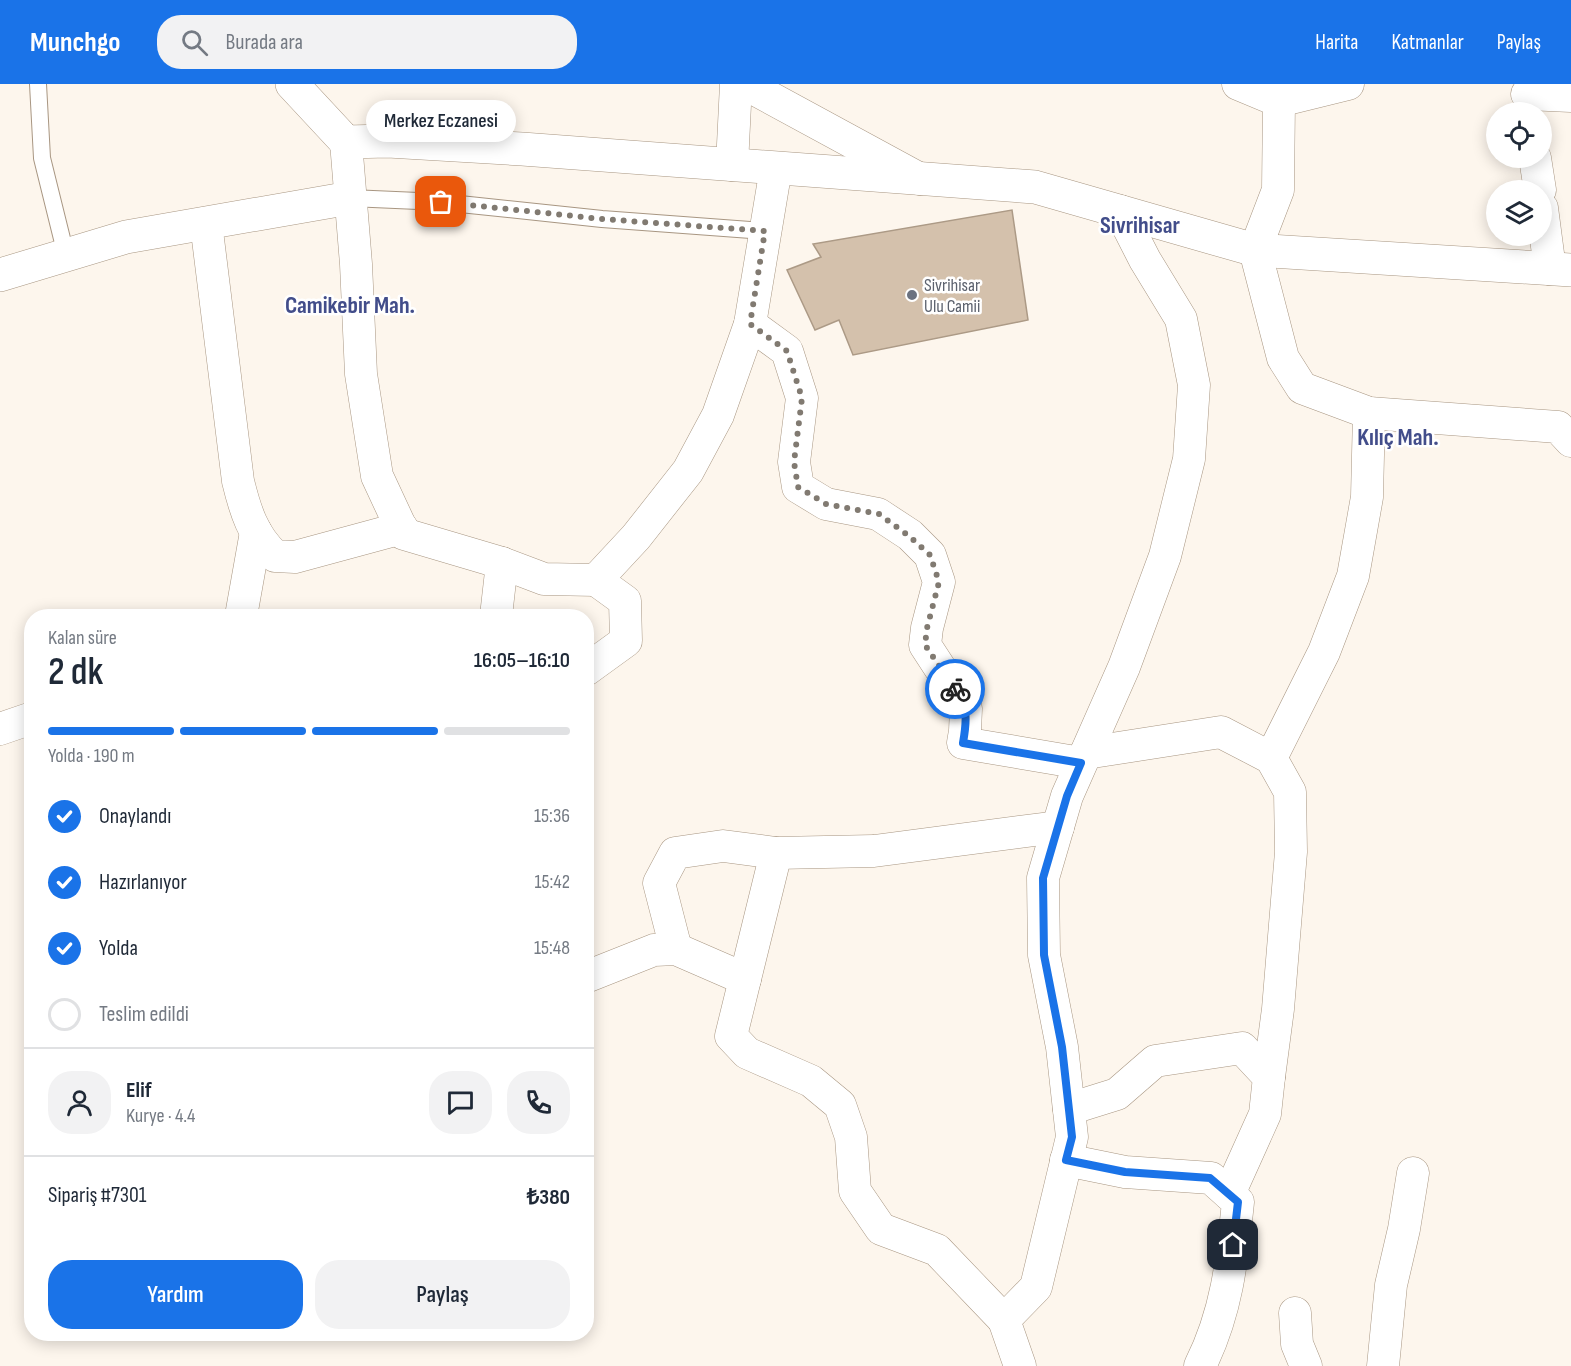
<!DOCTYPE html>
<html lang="tr">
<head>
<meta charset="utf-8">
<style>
	body { margin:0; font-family:"Sofia Sans Condensed",sans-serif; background:#f2f2f3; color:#1f2937; height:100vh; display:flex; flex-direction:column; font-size:22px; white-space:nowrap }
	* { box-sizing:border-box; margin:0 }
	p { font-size:20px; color:#747a83 }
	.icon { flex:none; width:33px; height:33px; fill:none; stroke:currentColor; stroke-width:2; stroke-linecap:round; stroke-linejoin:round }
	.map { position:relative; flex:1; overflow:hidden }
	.panel { position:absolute; left:24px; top:525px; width:570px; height:732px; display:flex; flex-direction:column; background:#fff; border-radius:24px; box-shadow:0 3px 15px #0003 }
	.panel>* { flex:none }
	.buttons { position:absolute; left:1486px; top:18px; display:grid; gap:12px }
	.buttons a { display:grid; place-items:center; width:66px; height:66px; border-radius:50%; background:#fff; box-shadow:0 3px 15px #0003; font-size:30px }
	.pin { position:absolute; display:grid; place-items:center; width:51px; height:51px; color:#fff; margin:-26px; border-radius:12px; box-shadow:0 3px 9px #0006 }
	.courier { position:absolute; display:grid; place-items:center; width:60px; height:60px; margin:-30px; border:4px solid #1a73e8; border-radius:50%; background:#fff; color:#222; box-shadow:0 2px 8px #0007 }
	.bubble { position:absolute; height:42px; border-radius:21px; background:#fff; box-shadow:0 3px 15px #0003; font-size:20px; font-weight:600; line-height:42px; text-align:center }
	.head em { font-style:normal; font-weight:600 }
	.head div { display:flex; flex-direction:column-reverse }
	.head { display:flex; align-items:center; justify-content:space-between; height:102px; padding:0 24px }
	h1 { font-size:39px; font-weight:600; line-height:45px }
	.bar { display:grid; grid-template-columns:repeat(4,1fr); gap:9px 6px; align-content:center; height:72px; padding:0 24px }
	.bar i { height:8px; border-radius:4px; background:#e0e1e3 }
	.bar .active { background:#1a73e8 }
	.bar p { grid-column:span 4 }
	.line { display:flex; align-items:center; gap:15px; padding:0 24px; border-top:2px solid #e0e1e3 }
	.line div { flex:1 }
	.round { display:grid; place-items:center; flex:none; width:63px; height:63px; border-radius:24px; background:#f2f2f3 }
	ol { padding:0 24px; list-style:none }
	li { display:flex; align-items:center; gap:18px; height:66px }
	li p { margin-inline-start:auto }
	li .icon { padding:6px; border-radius:50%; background:#1a73e8; color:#fff; stroke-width:4 }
	li:last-child { color:#747a83 }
	li i { width:33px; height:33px; border:3px solid #e0e1e3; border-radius:50% }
	.cta { display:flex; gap:12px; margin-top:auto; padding:12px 24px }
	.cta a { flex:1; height:69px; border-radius:24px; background:#1a73e8; color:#fff; font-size:24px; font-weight:600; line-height:69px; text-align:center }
	.cta a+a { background:#f2f2f3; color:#1f2937 }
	header { display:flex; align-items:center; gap:36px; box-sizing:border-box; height:84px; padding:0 30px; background:#1a73e8; color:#fff }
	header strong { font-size:28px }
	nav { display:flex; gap:33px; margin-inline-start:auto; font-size:21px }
	.search { width:420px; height:54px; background:#f2f2f3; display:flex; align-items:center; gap:15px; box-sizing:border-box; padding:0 21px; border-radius:24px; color:#747a83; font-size:22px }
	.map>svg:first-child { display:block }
	.building { fill:#d4c1ac; stroke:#ac9a86; stroke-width:1.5 }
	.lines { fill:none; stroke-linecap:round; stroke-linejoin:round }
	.service-casing { stroke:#a89682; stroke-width:18 }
	.minor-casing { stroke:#a89682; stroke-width:33 }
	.tertiary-casing { stroke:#a89682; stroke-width:34 }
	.service { stroke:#fff; stroke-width:16 }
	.minor { stroke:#fff; stroke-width:32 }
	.tertiary { stroke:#fff; stroke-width:33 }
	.done { stroke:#817a71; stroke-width:6; stroke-dasharray:0 10.8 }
	.route { stroke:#1a73e8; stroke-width:8 }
	.worship-dot { fill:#6b7280; stroke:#fff; stroke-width:2 }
	.labels { text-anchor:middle; stroke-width:5; stroke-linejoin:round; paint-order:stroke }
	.worship-label { font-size:18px; fill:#5b616d; stroke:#fff; text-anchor:start }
	.district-label { font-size:24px; font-weight:bold; fill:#424d8a; stroke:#fff }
</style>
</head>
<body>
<header>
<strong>Munchgo</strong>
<div class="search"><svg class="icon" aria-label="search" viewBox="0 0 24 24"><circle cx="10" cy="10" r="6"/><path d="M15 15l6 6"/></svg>Burada ara</div>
<nav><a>Harita</a><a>Katmanlar</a><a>Paylaş</a></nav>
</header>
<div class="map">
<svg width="1571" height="1282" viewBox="0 0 1571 1282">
	<rect width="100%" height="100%" fill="#fdf6ed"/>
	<!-- building -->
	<path class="building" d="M1012 126 1028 236 853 271 839 236 815 246 787 186 821 173 813 160Z"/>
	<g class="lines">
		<!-- service casing -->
		<g class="service-casing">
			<g id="service">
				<path d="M38 0 42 74 66 171"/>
				<path d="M350 114 441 118 602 135 765 147"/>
			</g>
		</g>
		<!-- minor casing -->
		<g class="minor-casing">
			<g id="minor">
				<path d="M745 0 920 95"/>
				<path d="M1238 0 1279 17 1348 0"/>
				<path d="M1284 0 1279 17 1278 106 1255 166 1283 274 1302 304 1369 329 1558 343 1571 357"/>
				<path d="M1527 10 1571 12"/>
				<path d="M346 58 356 180 361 290 377 392 404 450 502 479 496 532"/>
				<path d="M1535 74 1540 106"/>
				<path d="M732 81 736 0"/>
				<path d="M1542 124 1550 185"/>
				<path d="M206 139 238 397C245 426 253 452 275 472L295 473 402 444"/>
				<path d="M750 240 787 267 802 314 794 378 798 403 826 420 878 430 910 451 930 471 939 498 927 544 925 561 966 624 965 647 963 659 1081 679"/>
				<path d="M502 479 544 495 596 496 636 453 688 387 718 331 750 240 776 84"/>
				<path d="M241 532 256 448"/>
				<path d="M586 586 626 557 625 517 596 496"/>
				<path d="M0 645 32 634"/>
				<path d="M1086 669 1221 648 1271 674 1290 708 1291 768 1278 925 1269 993"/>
				<path d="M1271 674 1324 568 1353 492 1367 413 1369 329"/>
				<path d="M676 865 659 799 675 769 723 762 776 769"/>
				<path d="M586 893 654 866 676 865 745 895 731 952 747 969 811 997 840 1021 851 1053 855 1107 881 1145 937 1166 1004 1236"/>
				<path d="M745 895 776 769 874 767 1058 743"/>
				<path d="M1069 1025 1117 1010 1155 977 1242 964 1269 993 1265 1030 1229 1110"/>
				<path d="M1066 1076 1125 1088 1211 1094 1238 1118C1232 1177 1227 1228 1200 1282"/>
				<path d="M1295 1229 1297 1260 1306 1282"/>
				<path d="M1020 1282 1004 1236 1036 1203 1072 1053 1062 963 1044 871 1043 794 1067 712 1124 583 1165 472 1189 375 1194 301 1181 235 1145 176 1120 127"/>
				<path d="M1383 1282 1391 1201 1404 1145 1413 1089"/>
			</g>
		</g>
		<!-- tertiary casing -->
		<g class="tertiary-casing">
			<g id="tertiary">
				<path d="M292 0 346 58 388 57 522 65 1035 103 1255 166 1571 186"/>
				<path d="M0 191 126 153 350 114"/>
			</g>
		</g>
		<!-- service -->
		<use href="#service" class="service"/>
		<!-- minor -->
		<use href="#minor" class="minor"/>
		<!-- tertiary -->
		<use href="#tertiary" class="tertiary"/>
	</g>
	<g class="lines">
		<!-- done -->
		<path class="done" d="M441 118 602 135 765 147 750 240 787 267 802 314 794 378 798 403 826 420 879 430 909 452 930 471 939 498 927 544 925 561 955 605"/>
		<!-- route -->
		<path class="route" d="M955 605C968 625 967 636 963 659L1081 679 1067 712 1043 794 1044 871 1062 963 1072 1053 1066 1076 1125 1088 1210 1094 1238 1118 1233 1161"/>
	</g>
	<!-- markers -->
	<circle class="worship-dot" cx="912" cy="211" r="6"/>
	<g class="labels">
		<!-- worship labels -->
		<g class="worship-label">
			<text x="924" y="207">Sivrihisar<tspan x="924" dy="21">Ulu Camii</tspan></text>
		</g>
		<!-- district labels -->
		<g class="district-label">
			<text x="1140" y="149">Sivrihisar</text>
			<text x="350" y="229">Camikebir Mah.</text>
			<text x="1398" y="361">Kılıç Mah.</text>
		</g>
	</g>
</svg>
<div class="buttons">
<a><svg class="icon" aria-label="locate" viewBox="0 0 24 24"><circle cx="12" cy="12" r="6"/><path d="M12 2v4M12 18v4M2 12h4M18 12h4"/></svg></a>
<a><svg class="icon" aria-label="layers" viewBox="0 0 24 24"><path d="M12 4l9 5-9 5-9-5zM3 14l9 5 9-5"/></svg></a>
</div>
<div class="pin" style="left:441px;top:118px;background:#ea580c"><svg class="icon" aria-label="bag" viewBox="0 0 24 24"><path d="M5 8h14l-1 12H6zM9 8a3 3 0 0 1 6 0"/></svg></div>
<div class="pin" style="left:1233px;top:1161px;background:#1f2937"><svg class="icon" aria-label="home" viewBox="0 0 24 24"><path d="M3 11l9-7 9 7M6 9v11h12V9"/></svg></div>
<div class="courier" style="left:955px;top:605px"><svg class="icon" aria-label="bike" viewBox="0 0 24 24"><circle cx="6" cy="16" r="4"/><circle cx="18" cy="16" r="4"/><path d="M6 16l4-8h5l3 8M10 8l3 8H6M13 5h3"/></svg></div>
<div class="bubble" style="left:366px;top:16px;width:150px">Merkez Eczanesi</div>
<section class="panel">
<div class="head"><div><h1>2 dk</h1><p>Kalan süre</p></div><em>16:05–16:10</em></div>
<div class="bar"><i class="active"></i><i class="active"></i><i class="active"></i><i></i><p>Yolda · 190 m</p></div>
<ol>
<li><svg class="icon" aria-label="check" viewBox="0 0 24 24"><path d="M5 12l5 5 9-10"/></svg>Onaylandı<p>15:36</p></li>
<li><svg class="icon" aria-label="check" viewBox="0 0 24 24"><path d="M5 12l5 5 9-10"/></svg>Hazırlanıyor<p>15:42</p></li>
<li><svg class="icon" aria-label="check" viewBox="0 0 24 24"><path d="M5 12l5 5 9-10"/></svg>Yolda<p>15:48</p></li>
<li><i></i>Teslim edildi</li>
</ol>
<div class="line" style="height:108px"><a class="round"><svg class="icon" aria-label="person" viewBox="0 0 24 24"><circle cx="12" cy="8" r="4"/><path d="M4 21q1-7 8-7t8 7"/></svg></a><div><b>Elif</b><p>Kurye · 4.4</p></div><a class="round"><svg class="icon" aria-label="chat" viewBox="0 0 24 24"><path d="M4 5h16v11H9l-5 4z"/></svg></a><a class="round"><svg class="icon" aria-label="phone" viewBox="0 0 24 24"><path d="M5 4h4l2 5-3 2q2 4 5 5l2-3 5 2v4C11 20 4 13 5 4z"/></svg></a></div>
<div class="line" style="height:78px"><div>Sipariş #7301</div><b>₺380</b></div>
<div class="cta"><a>Yardım</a><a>Paylaş</a></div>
</section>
</div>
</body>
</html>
